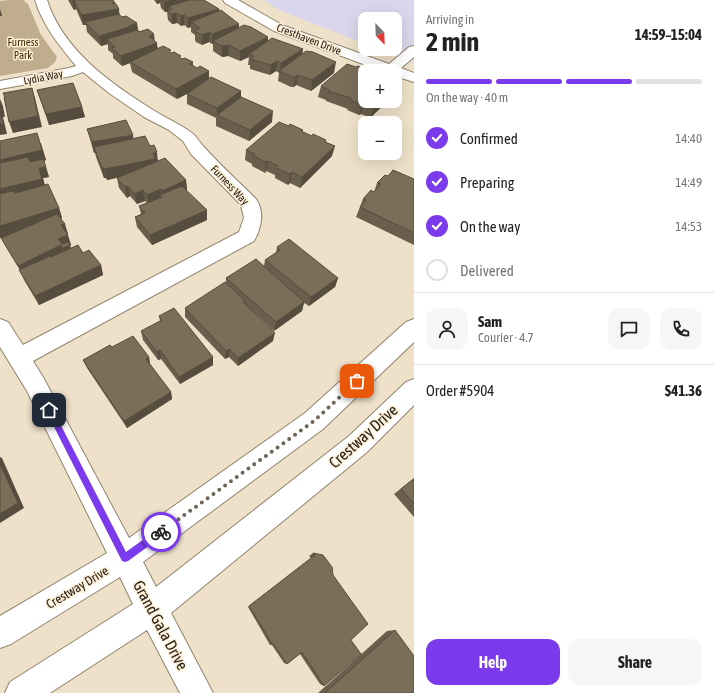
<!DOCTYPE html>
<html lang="en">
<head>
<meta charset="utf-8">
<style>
	body { margin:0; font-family:"Asap Condensed",sans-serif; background:#f6f6f6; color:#222; height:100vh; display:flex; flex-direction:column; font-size:15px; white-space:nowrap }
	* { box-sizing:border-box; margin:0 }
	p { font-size:13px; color:#767676 }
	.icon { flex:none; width:22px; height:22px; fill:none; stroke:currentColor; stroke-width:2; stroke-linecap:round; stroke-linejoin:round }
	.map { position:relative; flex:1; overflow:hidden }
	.side { display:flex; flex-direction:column; background:#fff; width:300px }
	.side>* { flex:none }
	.needle { width:26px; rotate:157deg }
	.fabs { position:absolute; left:358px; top:12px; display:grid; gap:8px }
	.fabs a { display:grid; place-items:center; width:44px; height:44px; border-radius:8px; background:#fff; box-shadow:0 4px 16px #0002; font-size:20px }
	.pin { position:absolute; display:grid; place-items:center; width:34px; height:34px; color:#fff; margin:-17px; border-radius:8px; box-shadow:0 2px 6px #0006 }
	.courier { position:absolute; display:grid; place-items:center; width:40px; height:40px; margin:-20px; border:3px solid #7c3aed; border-radius:50%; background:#fff; color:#222; box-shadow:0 1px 5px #0007 }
	.head em { font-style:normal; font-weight:700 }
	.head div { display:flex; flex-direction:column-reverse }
	.head { display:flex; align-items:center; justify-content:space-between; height:68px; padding:0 12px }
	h1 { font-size:26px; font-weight:700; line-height:30px }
	.bar { display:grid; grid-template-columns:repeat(4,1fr); gap:6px 4px; align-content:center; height:48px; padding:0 12px }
	.bar i { height:5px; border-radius:3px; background:#e0e0e0 }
	.bar .active { background:#7c3aed }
	.bar p { grid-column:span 4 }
	.line { display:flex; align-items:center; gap:10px; padding:0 12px; border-top:1px solid #e0e0e0 }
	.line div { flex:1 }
	.round { display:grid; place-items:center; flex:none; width:42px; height:42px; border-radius:12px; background:#f6f6f6 }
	ol { padding:0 12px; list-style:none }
	li { display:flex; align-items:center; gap:12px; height:44px }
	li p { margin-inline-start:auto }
	li .icon { padding:4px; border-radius:50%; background:#7c3aed; color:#fff; stroke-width:4 }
	li:last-child { color:#767676 }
	li i { width:22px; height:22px; border:2px solid #e0e0e0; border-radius:50% }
	.action { display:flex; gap:8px; margin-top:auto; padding:8px 12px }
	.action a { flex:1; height:46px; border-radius:12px; background:#7c3aed; color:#fff; font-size:16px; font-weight:700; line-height:46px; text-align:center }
	.action a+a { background:#f6f6f6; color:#222 }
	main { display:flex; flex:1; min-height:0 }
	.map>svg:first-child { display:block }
	.education { fill:#dad6eb }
	.green { fill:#c0ad8e }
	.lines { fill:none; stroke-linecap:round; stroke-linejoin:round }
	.minor-casing { stroke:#91846e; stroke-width:2 }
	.minor { fill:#fff; fill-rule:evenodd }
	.wall { fill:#6a5f4d }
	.shaded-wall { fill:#564d3e }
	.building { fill:#7b6e59; stroke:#564d3e }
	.route { fill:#7c3aed }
	.done { stroke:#6e6557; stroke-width:4; stroke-dasharray:0 7.2 }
	.labels { text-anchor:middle; stroke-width:3; stroke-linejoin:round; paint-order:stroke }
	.far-street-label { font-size:11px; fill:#28221a; stroke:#fdeed6 }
	.far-park-label { font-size:11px; fill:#412c00; stroke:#fdeed6 }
	.street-label { font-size:13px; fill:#28221a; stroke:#fdeed6 }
	.near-street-label { font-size:16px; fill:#28221a; stroke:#fdeed6 }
</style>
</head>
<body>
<main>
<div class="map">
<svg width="414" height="693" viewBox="0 0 414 693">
	<rect width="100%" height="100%" fill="#efe1c9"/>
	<!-- education -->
	<path class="education" d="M264 0H414V62L379 49H395V19H365V44L279 10Z"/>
	<!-- green -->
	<path class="green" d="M9 0H23L28 4 41 35 57 57 55 62 48 68 0 76V1Z"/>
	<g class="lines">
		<!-- minor casing -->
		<g class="minor-casing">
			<g id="minor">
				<path d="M35 0H47C63 50 110 83 153 110 166 118 180 124 192 133 197 137 200 143 204 147 220 165 239 182 256 199 265 212 261 228 254 241L33 361 43 377 129 538 305 413 406 322 414 319V342L323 429 143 562 156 587 349 436 406 382 414 379V405L367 452 171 613 213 693H180L147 630 50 693H5L10 682 133 604 120 577 11 644 0 648V616L107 553 27 391 0 347V319L8 322 23 345 239 232 244 218 241 205 191 154 183 141 169 130 144 117 109 93 83 72 72 76 0 89V81L69 68 76 66C59 45 43 26 35 0Z"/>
				<path d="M223 0H238L282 25 389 64 409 47 414 46V57L401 68 414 73V82L395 76V71H382L274 31 225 3Z"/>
			</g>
		</g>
		<!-- minor -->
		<use href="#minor" class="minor"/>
	</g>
	<!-- wall -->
	<g class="wall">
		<path d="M68 0H113L119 14 122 17 137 23 138 30 155 41 158 49 171 53 181 59 193 62V65L209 79 241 91V97L272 122 249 141 216 126V118L187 104V94L177 99 132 72 130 63 122 66 113 58V54L108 50V44L101 46 87 32 86 25H83L76 9 74 10 72 7Z"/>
		<path d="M154 0H204L239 28 268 37V41L303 49 302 54 334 73 311 91 296 85 294 87H291L278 81 279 73 276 71 270 75 250 69V65H248L249 57 240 61 228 56 222 57 213 51V44H212L209 42 202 45 196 42 195 40V35L191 32V27L188 28 184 25 181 26 177 23 172 24 168 20 167 12H165L161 8 160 3 157 4Z"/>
		<path d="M321 86 365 101H388L370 118 361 114 359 115 347 110 348 109 326 101V100L318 97Z"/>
		<path d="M37 90 82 107 85 117 49 125Z"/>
		<path d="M87 129 133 139 150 146 158 161 186 180 187 191 207 220 152 245 137 227 135 217 141 214 139 206 147 203 145 201 137 204 130 196 127 198 119 188 117 178 120 177 107 180 106 178H104L96 157 95 153H94L90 139Z"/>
		<path d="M303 132 326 142 332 156 300 188 290 183 288 185 275 178V175L266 171 265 173 252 166V164L245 160 246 150Z"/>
		<path d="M0 141 41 143 46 160 44 161 49 177 43 178 44 185 59 208 62 218 61 219 68 234H67L71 245 70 246 71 248 83 253 101 265 103 275 39 305 24 280 20 270 6 247 1 237 0 238Z"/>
		<path d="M388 176 414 179V245L356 217 363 199 374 192 377 183Z"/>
		<path d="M277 247 338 278 335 287 309 306 304 303 302 311 274 331 251 310 273 341 238 366 229 357 225 359 185 317V308L226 283V278L264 266 265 260 276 253Z"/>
		<path d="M159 316 213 357V365L180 384 161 359 158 360 143 340 141 331 160 321Z"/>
		<path d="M112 347 149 357 150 364 171 392 172 399 127 428 87 368 83 360Z"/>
		<path d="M414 478V517L394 494Z"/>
		<path d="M313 553 333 575 351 640 324 686 320 684 300 654 287 664 284 663 272 645H270L248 607 311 558 309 556Z"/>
		<path d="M395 630 414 693H318L387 631Z"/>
	</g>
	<!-- shaded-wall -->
	<g class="shaded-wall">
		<path d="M72 0H74L76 9 74 10Z"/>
		<path d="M157 0H160V3L157 4Z"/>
		<path d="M175 0H198L172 9 169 6V11L167 10V12H165L164 2Z"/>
		<path d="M108 1 115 3 116 9H119L120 19 85 22 86 25H83L81 15Z"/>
		<path d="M0 9 2 16H0Z"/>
		<path d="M219 9V19L191 22V27L188 28V18Z"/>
		<path d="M176 13 177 23 172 24V14Z"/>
		<path d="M184 15V25L181 26V16Z"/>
		<path d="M137 23 138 33 107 39 108 44 101 46 99 36Z"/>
		<path d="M239 24V34L213 41V44H212V34Z"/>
		<path d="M210 32 209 42 202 45V35Z"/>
		<path d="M154 34 155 44 157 43 158 53 130 62V63L122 66 121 56 149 36Z"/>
		<path d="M268 37 267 47 249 54V57L240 61V51Z"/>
		<path d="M229 45 228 56 222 57V46Z"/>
		<path d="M303 49 301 59 280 71 281 63Z"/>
		<path d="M277 61 276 71 270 75 271 65Z"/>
		<path d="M336 62 334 73 311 91 312 80Z"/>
		<path d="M209 71V82L177 99 176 89Z"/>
		<path d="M298 75 296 85 294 87 295 77Z"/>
		<path d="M399 83 396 93 395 94V87Z"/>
		<path d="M32 88 35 98 42 127 13 133 9 122Z"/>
		<path d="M241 91V101L217 116V108Z"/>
		<path d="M0 99 3 106 5 117H3L7 134 0 135Z"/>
		<path d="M380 101H388L370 118 374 107Z"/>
		<path d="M364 103 361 114 359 115 362 105Z"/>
		<path d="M82 107 85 117 49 125 46 114Z"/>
		<path d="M273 111 272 122 249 141 250 130Z"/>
		<path d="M37 133 46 160 44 161 49 177 43 178 46 189 0 201V160Z"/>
		<path d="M133 135 134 145 94 147 95 153H94L92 142Z"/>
		<path d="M335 146 332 156 300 188 302 177Z"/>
		<path d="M157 152 158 163 156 169 107 180 105 169 153 153Z"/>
		<path d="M268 161 266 171 265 173 266 162Z"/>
		<path d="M102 168H104L106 178H104Z"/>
		<path d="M292 172 290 183 288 185 290 174Z"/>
		<path d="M186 180 187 190 164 201 162 191Z"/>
		<path d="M128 186 130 196 127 198 125 187Z"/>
		<path d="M161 189 162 199V197L160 195 161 200 149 205 147 195Z"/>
		<path d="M143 190 145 201 137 204 135 194Z"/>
		<path d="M59 208 62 218 0 238V226Z"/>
		<path d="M207 210V220L152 245 150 235Z"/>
		<path d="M65 224 68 234 65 235 61 225Z"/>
		<path d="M68 235 71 245 70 246 73 254 66 257 63 248 61 245 65 255 23 275 18 266 58 239Z"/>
		<path d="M101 265 103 275 39 305 35 296Z"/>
		<path d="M338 278 335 287 309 306 311 297Z"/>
		<path d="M304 302 302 311 274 331 276 322Z"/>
		<path d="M275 333 273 341 238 366V358Z"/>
		<path d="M230 349 229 357 225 359 226 351Z"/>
		<path d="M160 350 161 359 158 360 157 352Z"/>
		<path d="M149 357 150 365 146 359Z"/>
		<path d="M213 357V365L180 384 179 377Z"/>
		<path d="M171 392 172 399 127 428 124 421Z"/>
		<path d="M0 457 2 458 24 508 0 523Z"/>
	</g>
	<!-- building -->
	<g class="building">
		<path d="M74 0H113L115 3H112L116 4 119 9 81 15Z"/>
		<path d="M162 0H175L164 2Z"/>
		<path d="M190 0H204L219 9 188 18 184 15 181 16 176 13 172 14 167 10 172 9 169 6Z"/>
		<path d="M221 10 239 24 212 34 210 32 202 35 196 32 195 30 200 28 191 22Z"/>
		<path d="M119 14 122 17 126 16 137 23 129 26 130 27 99 36 85 22Z"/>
		<path d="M244 25 251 27 268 37 240 51 229 45 222 46 213 41Z"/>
		<path d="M148 29 154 34 149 36 157 43 121 56 112 48 115 47 107 39 137 30 139 32Z"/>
		<path d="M272 38 303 49 281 63 277 61 271 65 250 59 254 56 249 54Z"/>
		<path d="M163 46 171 50 169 52 171 53 174 52 181 56 179 57 182 59 185 58 193 62 189 64 197 68 200 66 209 71 176 89 130 62Z"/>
		<path d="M306 51 313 52 336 62 312 80 298 75 295 77H293L279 71Z"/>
		<path d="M347 64 356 67 358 66 369 71H365V101H380L374 107 364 103 362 105 350 100 351 98 328 91 329 90 321 86Z"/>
		<path d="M211 77 241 91 217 108 187 94Z"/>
		<path d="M395 82 399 83 395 87Z"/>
		<path d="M73 83 82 107 46 114 37 90Z"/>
		<path d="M32 88 38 116 9 122 4 97H5L3 93Z"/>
		<path d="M241 97 273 111 250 130 217 115Z"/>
		<path d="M0 111 3 124H0Z"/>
		<path d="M126 120 133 135 92 142 87 129Z"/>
		<path d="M279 122 289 126 290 124 303 130 301 131 312 136 313 134 326 140 325 142 335 146 302 177 292 172 290 174 276 168 278 166 268 161 266 162 253 156 255 154 246 150Z"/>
		<path d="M37 133 42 150 0 160V141Z"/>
		<path d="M145 136 150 146 154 145 157 152 153 153 155 159 105 169 104 168H102L94 147Z"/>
		<path d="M28 157 30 162 43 159 46 167 39 168 42 179 0 189V163Z"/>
		<path d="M165 158 186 180 162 191 161 189 147 195 143 190 135 194 128 186 125 187 117 178Z"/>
		<path d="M393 170 414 179V233L360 207 366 200 363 199 371 190 374 192 381 184 377 183 385 175 388 176Z"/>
		<path d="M48 184 59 208 0 226V194L12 191 15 193Z"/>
		<path d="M182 186 207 210 150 235 135 217 145 213 139 206 162 197 160 195Z"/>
		<path d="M57 214 65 224 61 225 68 235 58 239 62 244 68 242 70 245 63 248 61 245 18 266 1 238Z"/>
		<path d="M289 239 338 278 311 297 265 260 280 250 277 247Z"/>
		<path d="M78 245 83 253 89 250 101 265 35 296 19 270 50 256 51 257Z"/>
		<path d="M256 259 304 302 276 322 226 278Z"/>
		<path d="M225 282 245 301 243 302 275 333 238 358 230 349 226 351 185 308Z"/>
		<path d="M174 308 213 357 179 377 160 350 157 352 141 331 162 320 159 316Z"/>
		<path d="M133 336 149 357 146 359 171 392 124 421 83 360 110 345 112 347Z"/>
		<path d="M0 464 18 503 0 514Z"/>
		<path d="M414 479V504L401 489Z"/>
		<path d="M313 553 323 555 332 567 333 575 368 624 351 640 361 654 324 686 302 652 287 664 274 645H273L249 606 315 555Z"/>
		<path d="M395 630 414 656V693H325Z"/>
	</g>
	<!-- route -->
	<path class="route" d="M49 407 52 408 126 552 158 529H164V535L128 561 125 562 122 561 47 413V408Z"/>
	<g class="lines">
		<!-- done -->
		<path class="done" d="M161 532 314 421 357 381"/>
	</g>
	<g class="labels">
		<!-- far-street labels -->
		<g class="far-street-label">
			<text transform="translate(309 39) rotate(21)" y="4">Cresthaven Drive</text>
			<text transform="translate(43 77) rotate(-11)" y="4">Lydia Way</text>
			<text transform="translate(230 185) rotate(47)" y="4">Furness Way</text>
		</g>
		<!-- far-park labels -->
		<g class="far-park-label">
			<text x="23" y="46">Furness<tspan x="23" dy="13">Park</tspan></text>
		</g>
		<!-- street labels -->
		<g class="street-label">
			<text transform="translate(77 587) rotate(-31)" y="5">Crestway Drive</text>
		</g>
		<!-- near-street labels -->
		<g class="near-street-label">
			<text transform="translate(363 436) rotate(-42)" y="6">Crestway Drive</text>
			<text transform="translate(161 625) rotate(62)" y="6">Grand Gala Drive</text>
		</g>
	</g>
</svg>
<div class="fabs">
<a><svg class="needle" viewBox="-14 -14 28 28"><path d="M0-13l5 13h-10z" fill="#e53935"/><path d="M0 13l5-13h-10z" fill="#767676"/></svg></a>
<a>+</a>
<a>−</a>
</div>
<div class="pin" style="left:357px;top:381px;background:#ea580c"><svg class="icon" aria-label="bag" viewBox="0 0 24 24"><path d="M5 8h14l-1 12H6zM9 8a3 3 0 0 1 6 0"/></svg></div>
<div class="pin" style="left:49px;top:410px;background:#1f2937"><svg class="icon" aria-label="home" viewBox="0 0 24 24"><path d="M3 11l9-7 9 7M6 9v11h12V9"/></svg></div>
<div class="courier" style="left:161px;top:532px"><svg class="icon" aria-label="bike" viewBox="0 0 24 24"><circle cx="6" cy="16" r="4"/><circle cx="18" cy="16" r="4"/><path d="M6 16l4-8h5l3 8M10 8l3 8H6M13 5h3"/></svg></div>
</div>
<section class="side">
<div class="head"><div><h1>2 min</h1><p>Arriving in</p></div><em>14:59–15:04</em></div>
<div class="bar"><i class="active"></i><i class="active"></i><i class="active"></i><i></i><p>On the way · 40 m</p></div>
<ol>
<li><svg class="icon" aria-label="check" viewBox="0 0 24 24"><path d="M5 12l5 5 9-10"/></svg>Confirmed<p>14:40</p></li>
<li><svg class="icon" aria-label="check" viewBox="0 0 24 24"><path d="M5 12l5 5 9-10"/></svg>Preparing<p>14:49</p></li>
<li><svg class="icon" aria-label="check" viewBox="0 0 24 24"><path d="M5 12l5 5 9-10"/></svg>On the way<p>14:53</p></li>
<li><i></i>Delivered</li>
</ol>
<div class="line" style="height:72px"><a class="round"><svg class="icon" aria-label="person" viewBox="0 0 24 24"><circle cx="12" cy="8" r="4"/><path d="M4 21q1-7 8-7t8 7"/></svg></a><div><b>Sam</b><p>Courier · 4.7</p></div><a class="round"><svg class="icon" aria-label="chat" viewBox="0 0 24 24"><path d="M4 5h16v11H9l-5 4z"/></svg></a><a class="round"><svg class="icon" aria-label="phone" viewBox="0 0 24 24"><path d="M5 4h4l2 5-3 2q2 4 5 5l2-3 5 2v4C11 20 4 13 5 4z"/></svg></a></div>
<div class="line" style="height:52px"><div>Order #5904</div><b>$41.36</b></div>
<div class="action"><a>Help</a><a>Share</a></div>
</section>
</main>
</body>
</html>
